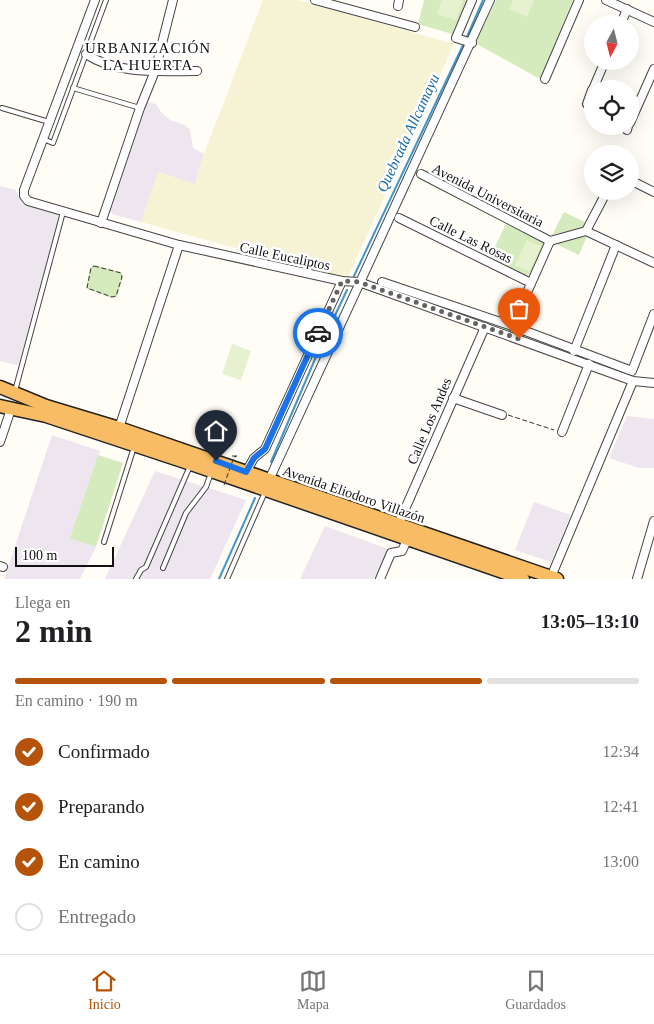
<!DOCTYPE html>
<html lang="es">
<head>
<meta charset="utf-8">
<style>
	body { margin:0; font-family:"Times New Roman",serif; background:#f6f6f6; color:#202124; height:100vh; display:flex; flex-direction:column; font-size:19px; white-space:nowrap }
	* { box-sizing:border-box; margin:0 }
	p { font-size:16px; color:#757577 }
	.icon { flex:none; width:28px; height:28px; fill:none; stroke:currentColor; stroke-width:2; stroke-linecap:round; stroke-linejoin:round }
	.map { position:relative; height:579px; overflow:hidden }
	.side { display:flex; flex-direction:column; background:#fff; flex:1 }
	.side>* { flex:none }
	.needle { width:32px; rotate:187deg }
	.tools { position:absolute; left:584px; top:15px; display:grid; gap:10px }
	.tools a { display:grid; place-items:center; width:55px; height:55px; border-radius:50%; background:#fff; box-shadow:0 5px 20px #0002; font-size:25px }
	.scale { position:absolute; left:15px; bottom:12px; width:99px; box-sizing:border-box; padding-left:5px; border:2px solid #111; border-top:0; font-size:14px; line-height:18px; white-space:nowrap; color:#111; -webkit-text-stroke:4px #fff; paint-order:stroke }
	.pin { position:absolute; display:grid; place-items:center; width:42px; height:42px; color:#fff; margin:-51px -21px; border-radius:50% 50% 50% 0; rotate:-45deg; box-shadow:0 0 5px #0007 }
	.pin .icon { rotate:45deg }
	.courier { position:absolute; display:grid; place-items:center; width:50px; height:50px; margin:-25px; border:4px solid #1a73e8; border-radius:50%; background:#fff; color:#222; box-shadow:0 1px 6px #0007 }
	.overview em { font-style:normal; font-weight:600 }
	.overview div { display:flex; flex-direction:column-reverse }
	.overview { display:flex; align-items:center; justify-content:space-between; height:85px; padding:0 15px }
	h1 { font-size:32px; font-weight:600; line-height:38px }
	.bar { display:grid; grid-template-columns:repeat(4,1fr); gap:8px 5px; align-content:center; height:60px; padding:0 15px }
	.bar i { height:6px; border-radius:4px; background:#e0e0e0 }
	.bar .selected { background:#b45309 }
	.bar p { grid-column:span 4 }
	ol { padding:0 15px; list-style:none }
	li { display:flex; align-items:center; gap:15px; height:55px }
	li p { margin-inline-start:auto }
	li .icon { padding:5px; border-radius:50%; background:#b45309; color:#fff; stroke-width:4 }
	li:last-child { color:#757577 }
	li i { width:28px; height:28px; border:2px solid #e0e0e0; border-radius:50% }
	.menu { display:flex; justify-content:space-around; align-items:center; height:70px; border-top:1px solid #e0e0e0; background:#fff; font-size:14px; color:#757577 }
	.menu a { display:grid; justify-items:center; gap:2px }
	.menu .selected { color:#b45309 }
	.map>svg:first-child { display:block }
	.industrial { fill:#eee6ef }
	.farmland { fill:#f6f3d4 }
	.green { fill:#d5ebbd }
	.pitch { fill:#e6f2cf }
	.lines { fill:none; stroke-linecap:round; stroke-linejoin:round }
	.stream { stroke:#3f96cf; stroke-width:2 }
	.service-casing { stroke:#444; stroke-width:6 }
	.minor-casing { stroke:#444; stroke-width:10 }
	.trunk-casing { stroke:#222; stroke-width:15 }
	.path { stroke:#333; stroke-width:1; stroke-dasharray:5 2.5; stroke-linecap:butt }
	.service { stroke:#fff; stroke-width:4 }
	.minor { stroke:#fff; stroke-width:8 }
	.trunk { stroke:#f7bc64; stroke-width:12 }
	.path-bridge { stroke:#333; stroke-width:1; stroke-dasharray:5 2.5; stroke-linecap:butt }
	.done { stroke:#646461; stroke-width:5; stroke-dasharray:0 9 }
	.route { stroke:#1a73e8; stroke-width:6 }
	.labels { text-anchor:middle; stroke-width:5; stroke-linejoin:round; paint-order:stroke }
	.street-label { font-size:14px; fill:#111; stroke:#fff }
	.neighbourhood-label { font-size:15px; letter-spacing:1px; fill:#111; stroke:#fff }
	.water-label { font-size:15px; font-style:italic; fill:#1768a6; stroke:#fff }
</style>
</head>
<body>
<div class="map">
<svg width="654" height="579" viewBox="0 0 654 579">
	<rect width="100%" height="100%" fill="#fffdf5"/>
	<!-- industrial -->
	<g class="industrial">
		<path d="M147 102 156 104 161 112 170 120 185 125 190 130 193 148 204 154 195 185 159 172 141 222 112 214 109 210Z"/>
		<path d="M0 186 16 190 22 203 57 214 59 218 19 363 17 365 0 361Z"/>
		<path d="M627 416 654 419V468H639L609 458Z"/>
		<path d="M52 435 100 451 71 537 96 547 80 579H4Z"/>
		<path d="M155 471 246 500 210 579H105Z"/>
		<path d="M534 502 571 515 551 562 515 550Z"/>
		<path d="M325 526 388 549 374 579H300Z"/>
	</g>
	<!-- farmland -->
	<path class="farmland" d="M263 0H298L454 44 347 279 141 222 158 172 195 184 204 154Z"/>
	<!-- green -->
	<g class="green">
		<path d="M424 0H467L452 34 418 24Z"/>
		<path d="M496 0H573L540 79 475 43Z"/>
		<path d="M564 212 587 223 584 227 552 235Z"/>
		<path d="M506 224 545 243 531 274 526 275 490 257Z"/>
		<path d="M587 236 579 255 554 243Z"/>
		<path d="M94 265 121 272 123 277 117 297 111 298 86 288 90 268Z"/>
		<path d="M98 455 123 463 96 547 70 538Z"/>
	</g>
	<!-- pitch -->
	<g class="pitch">
		<path d="M442 0H463L456 20 437 14Z"/>
		<path d="M513 0H534L527 17 509 9Z"/>
		<path d="M527 240 541 247 529 271 515 265Z"/>
		<path d="M232 344 251 351 241 380 222 374Z"/>
	</g>
	<g class="lines">
		<!-- stream -->
		<g class="stream">
			<path d="M466 39 483 0"/>
			<path d="M354 276 464 43"/>
			<path d="M271 462 321 345 347 290"/>
			<path d="M219 579 255 498"/>
		</g>
		<!-- service casing -->
		<g class="service-casing">
			<g id="service">
				<path d="M73 88 140 108"/>
				<path d="M2 108 49 122"/>
				<path d="M43 139 53 143 106 0"/>
				<path d="M15 391 63 212"/>
				<path d="M104 542 134 447"/>
				<path d="M163 568 186 513 206 487 211 473"/>
				<path d="M136 579 141 570 146 567 190 466"/>
				<path d="M227 579 265 492"/>
			</g>
		</g>
		<!-- minor casing -->
		<g class="minor-casing">
			<g id="minor">
				<path d="M95 0 24 190V196L28 201 179 245 342 281 359 282 633 381 654 383"/>
				<path d="M315 0 415 27"/>
				<path d="M606 0 654 22"/>
				<path d="M398 6 399 0"/>
				<path d="M621 24 627 9"/>
				<path d="M472 43 456 38 472 0"/>
				<path d="M86 54C117 75 160 71 197 71"/>
				<path d="M545 79 579 0"/>
				<path d="M593 89 605 61"/>
				<path d="M592 90 587 104 592 108"/>
				<path d="M630 123 654 69"/>
				<path d="M622 126 627 130 628 126"/>
				<path d="M421 174 550 241 586 231 654 263"/>
				<path d="M630 180 654 192"/>
				<path d="M399 218 531 283"/>
				<path d="M101 223 140 108 155 71 173 0"/>
				<path d="M586 231 607 191"/>
				<path d="M382 282 512 326 632 371 654 314"/>
				<path d="M512 326 550 241"/>
				<path d="M574 351 616 245"/>
				<path d="M453 398 502 415"/>
				<path d="M119 428 179 245"/>
				<path d="M562 432 589 364"/>
				<path d="M0 442 11 409"/>
				<path d="M246 472 254 458 265 449 342 281"/>
				<path d="M269 480 490 0"/>
				<path d="M398 525 485 327"/>
				<path d="M0 566 3 567"/>
				<path d="M551 577 633 381"/>
				<path d="M380 579 391 553 402 551 407 540"/>
				<path d="M637 579 654 521"/>
			</g>
		</g>
		<!-- trunk casing -->
		<g class="trunk-casing">
			<g id="trunk">
				<path d="M0 387 46 406 119 428 557 579"/>
				<path d="M0 406 46 416 191 464 523 579"/>
			</g>
		</g>
		<!-- path -->
		<g class="path">
			<path d="M94 266 121 273 122 277 116 296 112 297 87 288 91 268Z"/>
			<path d="M508 415 554 430"/>
			<path d="M232 456H238L234 457"/>
		</g>
		<!-- service -->
		<use href="#service" class="service"/>
		<!-- minor -->
		<use href="#minor" class="minor"/>
		<!-- trunk -->
		<use href="#trunk" class="trunk"/>
		<!-- path-bridge -->
		<path class="path-bridge" d="M224 485 234 457"/>
	</g>
	<g class="lines">
		<!-- done -->
		<path class="done" d="M318 333 342 281 359 282 519 339"/>
		<!-- route -->
		<path class="route" d="M216 461 246 472 254 458 265 449 318 333"/>
	</g>
	<g class="labels">
		<!-- street labels -->
		<g class="street-label">
			<text transform="translate(488 195) rotate(27)" y="5">Avenida Universitaria</text>
			<text transform="translate(471 239) rotate(26)" y="5">Calle Las Rosas</text>
			<text transform="translate(285 256) rotate(12)" y="5">Calle Eucaliptos</text>
			<text transform="translate(429 421) rotate(-67)" y="5">Calle Los Andes</text>
			<text transform="translate(354 494) rotate(19)" y="5">Avenida Eliodoro Villazón</text>
		</g>
		<!-- neighbourhood labels -->
		<g class="neighbourhood-label">
			<text x="148" y="53">URBANIZACIÓN<tspan x="148" dy="17">LA HUERTA</tspan></text>
		</g>
		<!-- water labels -->
		<g class="water-label">
			<text transform="translate(408 133) rotate(-65)" y="5">Quebrada Allcamayu</text>
		</g>
	</g>
</svg>
<div class="tools">
<a><svg class="needle" viewBox="-14 -14 28 28"><path d="M0-13l5 13h-10z" fill="#e53935"/><path d="M0 13l5-13h-10z" fill="#757577"/></svg></a>
<a><svg class="icon" aria-label="locate" viewBox="0 0 24 24"><circle cx="12" cy="12" r="6"/><path d="M12 2v4M12 18v4M2 12h4M18 12h4"/></svg></a>
<a><svg class="icon" aria-label="layers" viewBox="0 0 24 24"><path d="M12 4l9 5-9 5-9-5zM3 14l9 5 9-5"/></svg></a>
</div>
<div class="scale">100 m</div>
<div class="pin" style="left:519px;top:339px;background:#ea580c"><svg class="icon" aria-label="bag" viewBox="0 0 24 24"><path d="M5 8h14l-1 12H6zM9 8a3 3 0 0 1 6 0"/></svg></div>
<div class="pin" style="left:216px;top:461px;background:#1f2937"><svg class="icon" aria-label="home" viewBox="0 0 24 24"><path d="M3 11l9-7 9 7M6 9v11h12V9"/></svg></div>
<div class="courier" style="left:318px;top:333px"><svg class="icon" aria-label="car" viewBox="0 0 24 24"><path d="M5 17H2v-5l4-1 3-4h7l3 4 3 1v5h-3M9 17h6M6 11h13"/><circle cx="7" cy="17" r="2"/><circle cx="17" cy="17" r="2"/></svg></div>
</div>
<section class="side">
<div class="overview"><div><h1>2 min</h1><p>Llega en</p></div><em>13:05–13:10</em></div>
<div class="bar"><i class="selected"></i><i class="selected"></i><i class="selected"></i><i></i><p>En camino · 190 m</p></div>
<ol>
<li><svg class="icon" aria-label="check" viewBox="0 0 24 24"><path d="M5 12l5 5 9-10"/></svg>Confirmado<p>12:34</p></li>
<li><svg class="icon" aria-label="check" viewBox="0 0 24 24"><path d="M5 12l5 5 9-10"/></svg>Preparando<p>12:41</p></li>
<li><svg class="icon" aria-label="check" viewBox="0 0 24 24"><path d="M5 12l5 5 9-10"/></svg>En camino<p>13:00</p></li>
<li><i></i>Entregado</li>
</ol>
</section>
<nav class="menu">
<a class="selected"><svg class="icon" aria-label="home" viewBox="0 0 24 24"><path d="M3 11l9-7 9 7M6 9v11h12V9"/></svg>Inicio</a>
<a><svg class="icon" aria-label="map" viewBox="0 0 24 24"><path d="M3 6l6-2 6 2 6-2v14l-6 2-6-2-6 2zM9 4v14M15 6v14"/></svg>Mapa</a>
<a><svg class="icon" aria-label="saved" viewBox="0 0 24 24"><path d="M7 4h10v16l-5-4-5 4z"/></svg>Guardados</a>
</nav>
</body>
</html>
